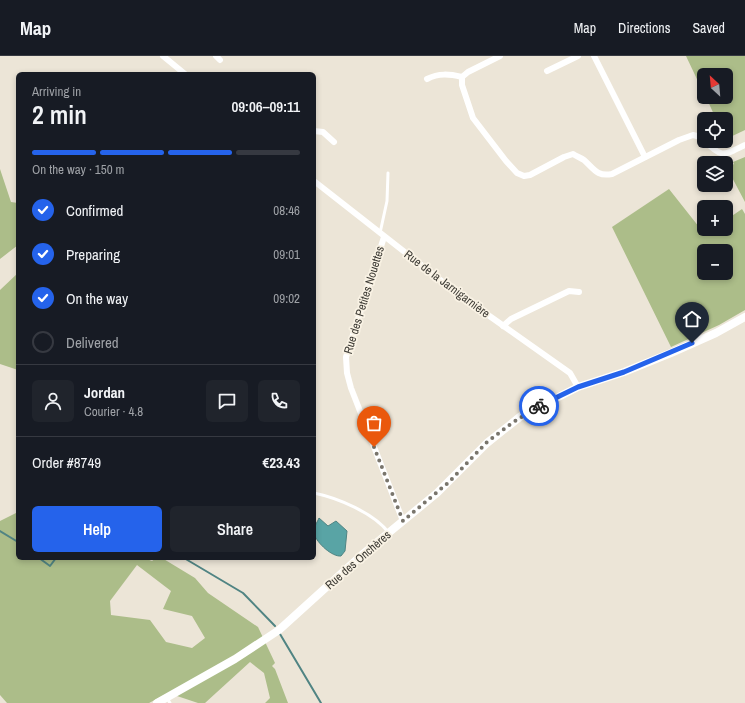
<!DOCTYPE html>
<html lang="en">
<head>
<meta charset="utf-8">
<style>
	body { margin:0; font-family:"Archivo Narrow",sans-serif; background:#20242c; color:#f1f3f6; height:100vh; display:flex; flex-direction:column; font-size:15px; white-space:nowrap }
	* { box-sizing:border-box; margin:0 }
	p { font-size:13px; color:#9ea1a6 }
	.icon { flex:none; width:22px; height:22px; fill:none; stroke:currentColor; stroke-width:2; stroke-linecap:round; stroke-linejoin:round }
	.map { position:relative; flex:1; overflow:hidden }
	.drawer { position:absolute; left:16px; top:16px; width:300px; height:488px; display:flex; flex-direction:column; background:#171b24; border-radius:6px; box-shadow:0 2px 6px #0003 }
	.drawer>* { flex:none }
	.needle { width:26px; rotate:334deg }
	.controls { position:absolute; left:697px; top:12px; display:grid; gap:8px }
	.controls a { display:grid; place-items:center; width:36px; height:36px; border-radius:6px; background:#171b24; box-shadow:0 2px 6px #0003; font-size:20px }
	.pin { position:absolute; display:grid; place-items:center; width:34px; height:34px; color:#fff; margin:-41px -17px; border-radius:50% 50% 50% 0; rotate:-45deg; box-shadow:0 0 4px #0007 }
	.pin .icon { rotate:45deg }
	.courier { position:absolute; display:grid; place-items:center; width:40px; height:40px; margin:-20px; border:3px solid #2563eb; border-radius:50%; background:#fff; color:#222; box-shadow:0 1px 5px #0007 }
	.overview em { font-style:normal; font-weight:600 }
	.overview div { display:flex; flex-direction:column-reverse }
	.overview { display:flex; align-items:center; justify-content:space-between; height:68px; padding:0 16px }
	h1 { font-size:26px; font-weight:600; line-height:30px }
	.bar { display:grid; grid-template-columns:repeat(4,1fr); gap:6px 4px; align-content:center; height:48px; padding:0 16px }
	.bar i { height:5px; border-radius:3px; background:#363941 }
	.bar .current { background:#2563eb }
	.bar p { grid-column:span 4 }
	.line { display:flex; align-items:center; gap:10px; padding:0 16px; border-top:1px solid #363941 }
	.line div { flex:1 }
	.round { display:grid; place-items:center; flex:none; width:42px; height:42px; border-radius:6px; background:#20242c }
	ol { padding:0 16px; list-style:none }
	li { display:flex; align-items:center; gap:12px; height:44px }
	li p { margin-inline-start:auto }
	li .icon { padding:4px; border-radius:50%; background:#2563eb; color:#fff; stroke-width:4 }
	li:last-child { color:#9ea1a6 }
	li i { width:22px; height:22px; border:2px solid #363941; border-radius:50% }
	.button { display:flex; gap:8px; margin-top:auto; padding:8px 16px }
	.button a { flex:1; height:46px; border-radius:6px; background:#2563eb; color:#fff; font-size:16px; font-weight:600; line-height:46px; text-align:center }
	.button a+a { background:#20242c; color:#f1f3f6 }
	header { display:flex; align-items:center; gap:24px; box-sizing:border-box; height:56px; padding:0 20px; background:#171b24; border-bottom:1px solid #363941 }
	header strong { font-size:19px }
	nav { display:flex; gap:22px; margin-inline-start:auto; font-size:14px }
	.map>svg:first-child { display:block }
	.green { fill:#acbd89; fill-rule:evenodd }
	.water { fill:#59a4a5; stroke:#508483 }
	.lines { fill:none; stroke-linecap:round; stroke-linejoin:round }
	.stream { stroke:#508483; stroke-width:2 }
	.service { stroke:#fff; stroke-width:3 }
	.minor { stroke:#fff; stroke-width:6 }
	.tertiary { stroke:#fff; stroke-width:8 }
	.done { stroke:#79756c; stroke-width:4; stroke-dasharray:0 7.2 }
	.route { stroke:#2563eb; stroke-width:5 }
	.labels { text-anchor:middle; stroke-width:3.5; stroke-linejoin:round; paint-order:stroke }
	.street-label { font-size:12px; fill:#3b3933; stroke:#f9f2e4 }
</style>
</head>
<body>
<header>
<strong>Map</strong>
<nav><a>Map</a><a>Directions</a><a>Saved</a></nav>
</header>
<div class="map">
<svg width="745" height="647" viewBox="0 0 745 647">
	<rect width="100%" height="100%" fill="#ece5d7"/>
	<!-- green -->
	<g class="green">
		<path d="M686 0H745V74L726 83V63H716L706 41H726V19H704V38Z"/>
		<path d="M745 101V146L727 112 734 108 733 106Z"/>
		<path d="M0 113 11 146 18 147V189L0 203Z"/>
		<path d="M669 133 703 176 710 173H726V164L742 153 745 158V254L719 269 671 291 612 171ZM704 195H726V217H704Z"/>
		<path d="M18 217V314L0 308V234Z"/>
		<path d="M18 456V502H144L152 505 156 502H162L195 522 208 537 258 571 275 607 272 610 275 613 288 647H265L270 642 264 617 250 606 205 647H198L168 637 149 647H7L0 639V465ZM137 509 171 535 163 553 192 560 205 582 192 592 166 586 150 564 111 559 110 545Z"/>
	</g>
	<!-- water -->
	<path class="water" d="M319 462 328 470 336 465 347 475 345 495 341 500C332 501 317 487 314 478 312 473 317 467 319 462Z"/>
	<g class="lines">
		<!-- stream -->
		<g class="stream">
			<path d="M0 475 18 486"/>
			<path d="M39 502 50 510 56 502"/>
			<path d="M184 502 243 537 275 570"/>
			<path d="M280 578 321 647"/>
		</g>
		<!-- service -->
		<g class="service">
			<path d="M380 177 387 145 388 117"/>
			<path d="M314 437C338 442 374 457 389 477"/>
			<path d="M167 642 170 647"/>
		</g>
		<!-- minor -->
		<g class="minor">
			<path d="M163 0 185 18"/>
			<path d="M216 0 220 4"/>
			<path d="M500 0 468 16 462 21V29L473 62 506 105 517 117 524 120 530 119 564 101 573 98C576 100 581 102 584 104 594 113 597 121 612 118L679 84 693 79 701 81 704 84"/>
			<path d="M594 0 645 101"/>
			<path d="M547 15 578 0"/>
			<path d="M427 23C439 17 449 18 462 21"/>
			<path d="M314 75 323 76 334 86"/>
			<path d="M705 85C722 103 724 99 745 89"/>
			<path d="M314 125 457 237 570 317 578 331"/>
			<path d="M384 181 346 301 347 317 351 332 403 465"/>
			<path d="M503 270 511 263 569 235 579 236"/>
		</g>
		<!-- tertiary -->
		<path class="tertiary" d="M157 647 235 603 279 574 364 497 437 437 487 387 521 360 578 331 624 316 671 297 716 277 745 261"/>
	</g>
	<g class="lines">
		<!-- done -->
		<path class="done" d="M374 391 403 465 449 426 487 386 512 367 539 350"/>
		<!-- route -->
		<path class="route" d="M539 350 578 331 624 316 692 287"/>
	</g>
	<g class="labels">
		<!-- street labels -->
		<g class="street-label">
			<text transform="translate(447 228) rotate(37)" y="4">Rue de la Jarnigarnière</text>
			<text transform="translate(364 244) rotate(-73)" y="4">Rue des Petites Nouettes</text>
			<text transform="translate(358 504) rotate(-41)" y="4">Rue des Onchères</text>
		</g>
	</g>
</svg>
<div class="controls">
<a><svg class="needle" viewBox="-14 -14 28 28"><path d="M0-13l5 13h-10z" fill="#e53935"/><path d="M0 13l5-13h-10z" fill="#9ea1a6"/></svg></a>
<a><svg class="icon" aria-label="locate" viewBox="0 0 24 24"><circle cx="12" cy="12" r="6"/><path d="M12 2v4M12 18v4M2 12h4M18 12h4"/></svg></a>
<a><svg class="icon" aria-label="layers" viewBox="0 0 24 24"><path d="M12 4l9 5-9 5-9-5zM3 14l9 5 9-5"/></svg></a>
<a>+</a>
<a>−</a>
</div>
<div class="pin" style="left:374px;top:391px;background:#ea580c"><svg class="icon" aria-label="bag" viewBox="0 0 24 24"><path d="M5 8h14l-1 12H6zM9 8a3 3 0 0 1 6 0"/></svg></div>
<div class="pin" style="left:692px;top:287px;background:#1f2937"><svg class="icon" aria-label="home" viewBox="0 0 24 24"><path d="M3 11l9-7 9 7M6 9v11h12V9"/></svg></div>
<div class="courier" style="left:539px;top:350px"><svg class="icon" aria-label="bike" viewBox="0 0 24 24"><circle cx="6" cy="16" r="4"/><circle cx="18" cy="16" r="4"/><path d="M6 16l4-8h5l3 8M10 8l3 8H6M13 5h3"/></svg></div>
<section class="drawer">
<div class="overview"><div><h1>2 min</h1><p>Arriving in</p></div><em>09:06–09:11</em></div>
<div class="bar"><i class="current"></i><i class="current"></i><i class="current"></i><i></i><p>On the way · 150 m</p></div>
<ol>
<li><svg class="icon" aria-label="check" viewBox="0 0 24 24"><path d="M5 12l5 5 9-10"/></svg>Confirmed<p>08:46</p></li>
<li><svg class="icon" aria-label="check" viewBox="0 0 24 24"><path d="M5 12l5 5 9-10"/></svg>Preparing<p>09:01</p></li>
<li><svg class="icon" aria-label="check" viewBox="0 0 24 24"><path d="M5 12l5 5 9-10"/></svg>On the way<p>09:02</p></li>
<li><i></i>Delivered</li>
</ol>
<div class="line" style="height:72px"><a class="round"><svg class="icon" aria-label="person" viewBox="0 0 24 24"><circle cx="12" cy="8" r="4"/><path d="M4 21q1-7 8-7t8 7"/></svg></a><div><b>Jordan</b><p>Courier · 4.8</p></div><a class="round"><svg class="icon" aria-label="chat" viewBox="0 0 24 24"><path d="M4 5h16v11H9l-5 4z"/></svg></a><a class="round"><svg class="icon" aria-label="phone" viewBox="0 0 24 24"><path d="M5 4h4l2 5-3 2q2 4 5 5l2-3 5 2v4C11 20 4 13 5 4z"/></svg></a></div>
<div class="line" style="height:52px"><div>Order #8749</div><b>€23.43</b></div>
<div class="button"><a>Help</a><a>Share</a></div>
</section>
</div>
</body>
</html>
